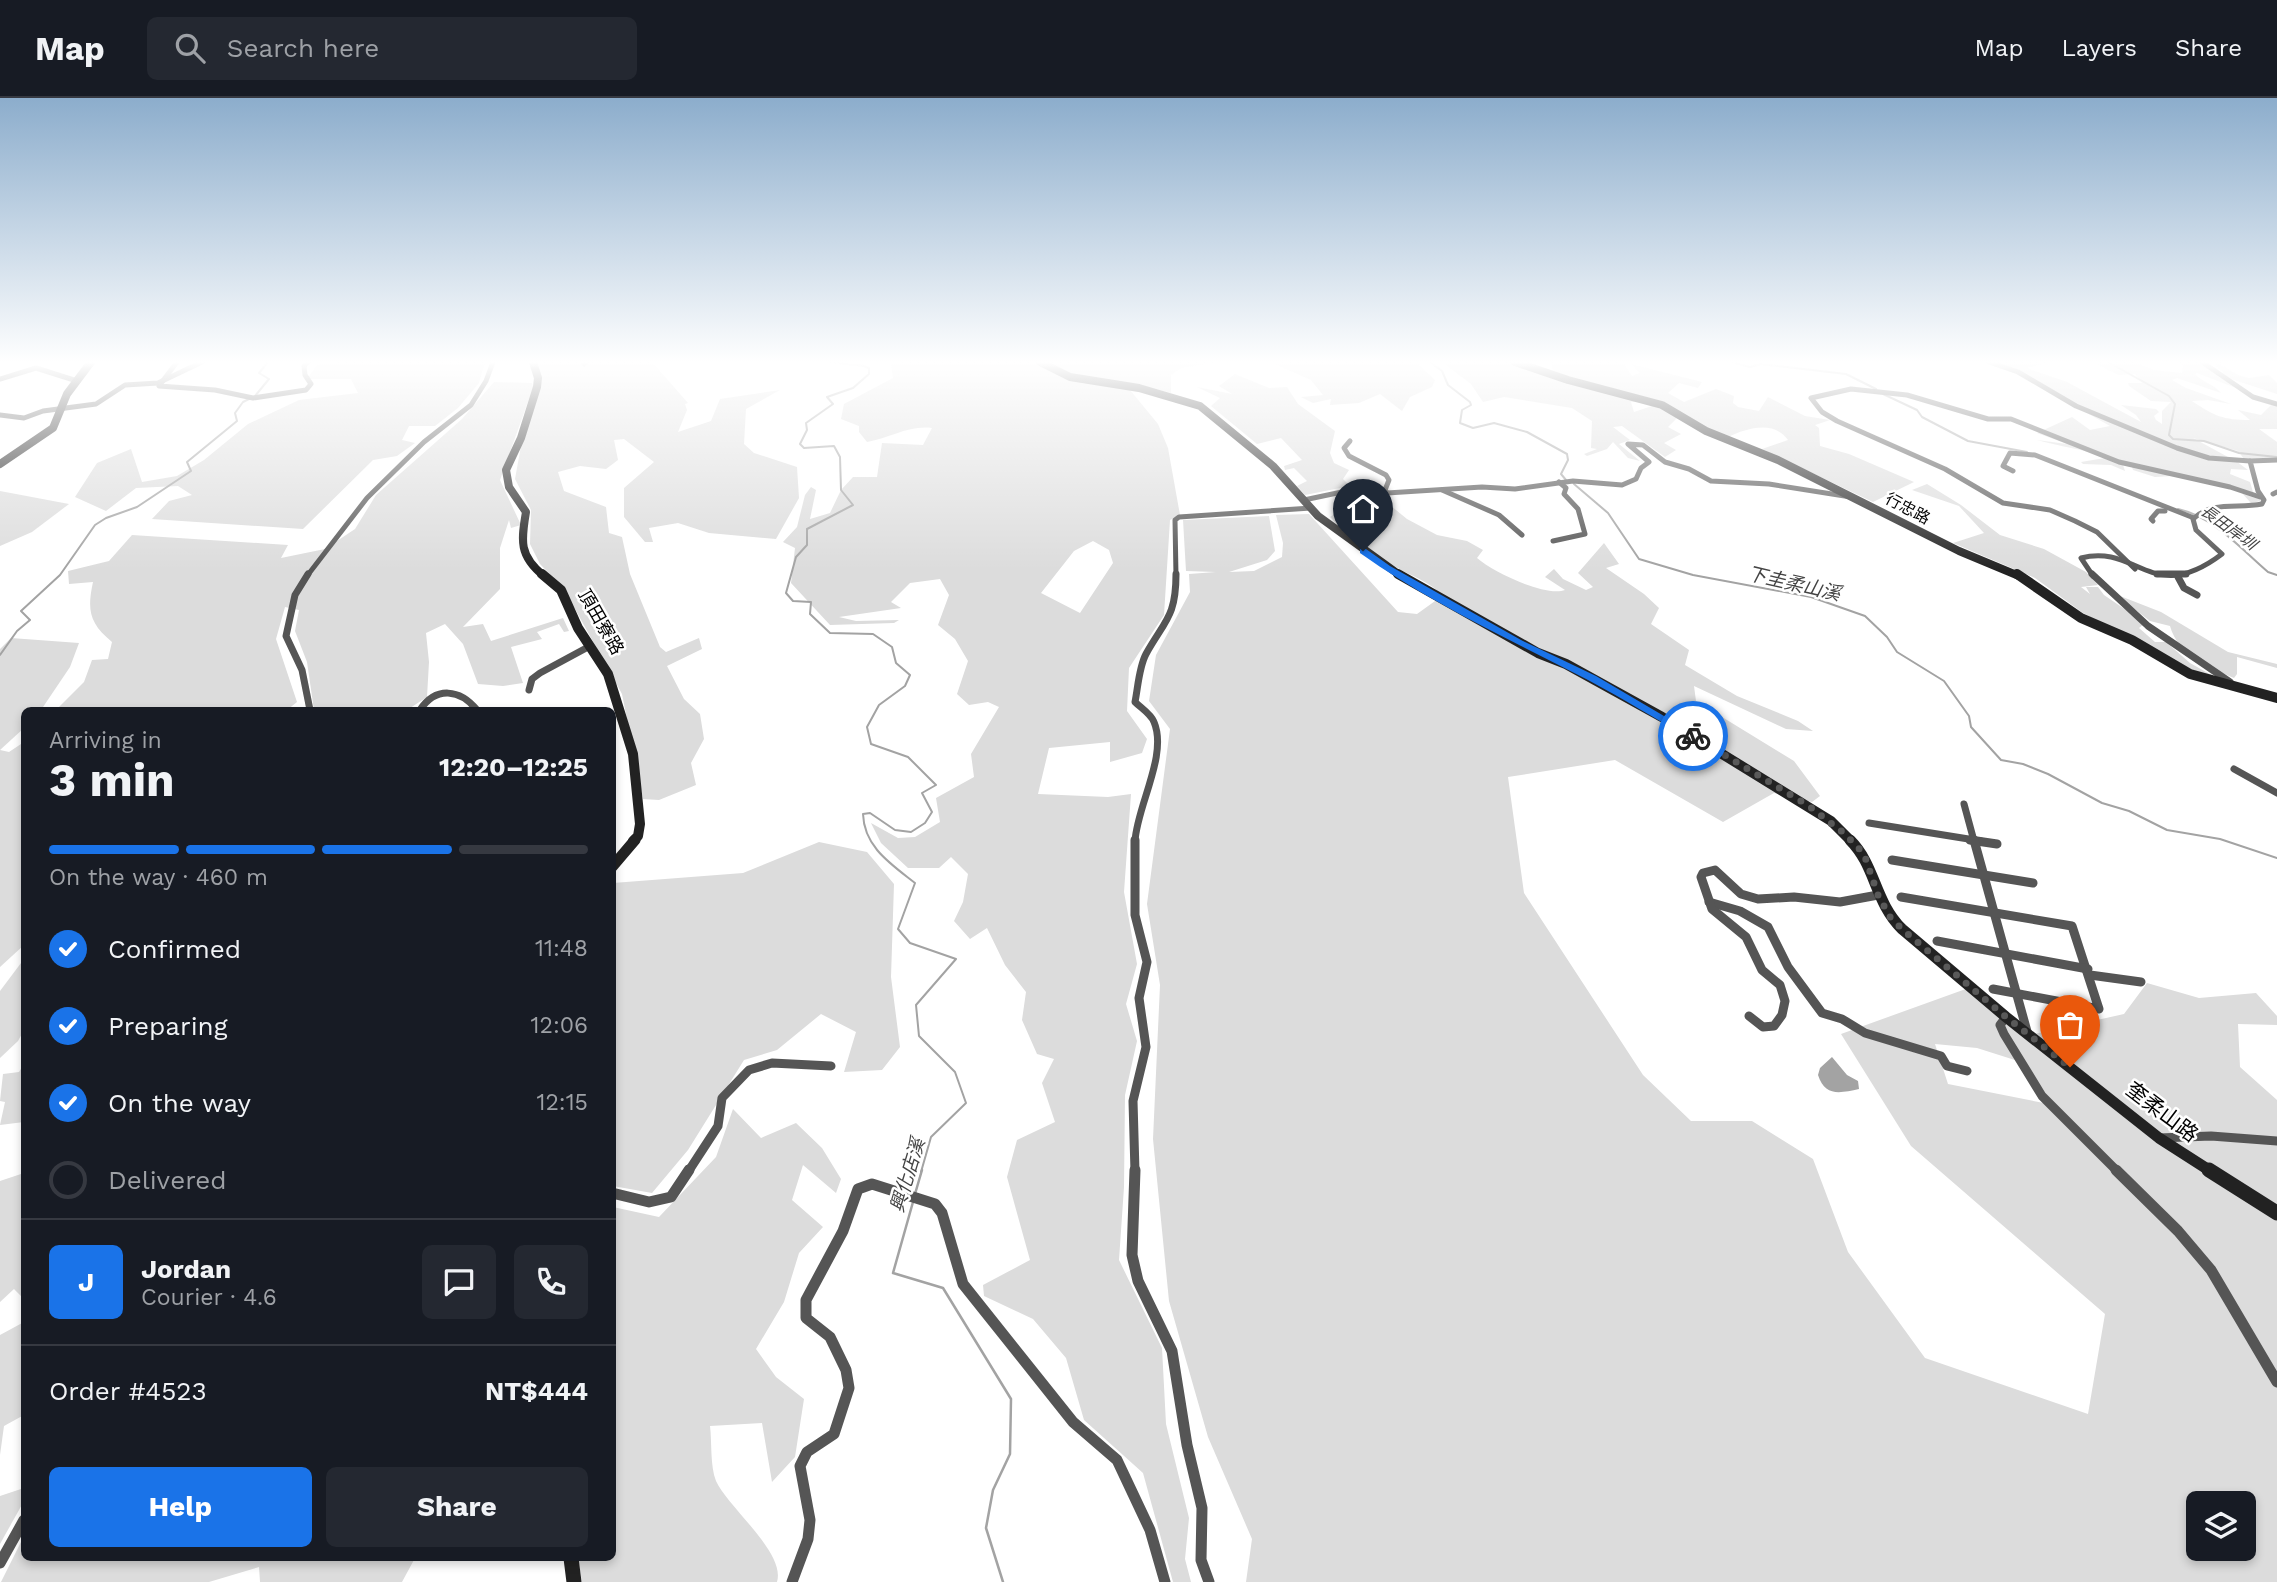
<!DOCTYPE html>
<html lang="en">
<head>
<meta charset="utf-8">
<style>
	body { margin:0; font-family:"Work Sans","Noto Sans TC",sans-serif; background:#242831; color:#f1f3f6; height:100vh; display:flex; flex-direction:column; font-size:26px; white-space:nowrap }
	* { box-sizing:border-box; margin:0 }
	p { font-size:23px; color:#9ea1a6 }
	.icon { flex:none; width:38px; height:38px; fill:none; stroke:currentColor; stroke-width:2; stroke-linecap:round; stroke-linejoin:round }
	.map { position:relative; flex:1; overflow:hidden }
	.drawer { position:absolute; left:21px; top:609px; width:595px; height:854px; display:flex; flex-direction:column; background:#171b24; border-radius:10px; box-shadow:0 4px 10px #0003 }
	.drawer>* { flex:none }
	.controls { position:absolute; left:2186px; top:1393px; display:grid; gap:14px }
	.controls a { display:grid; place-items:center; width:70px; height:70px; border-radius:10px; background:#171b24; box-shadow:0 4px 10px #0003; font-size:35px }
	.pin { position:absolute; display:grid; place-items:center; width:60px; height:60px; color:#fff; margin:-72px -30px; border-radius:50% 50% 50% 0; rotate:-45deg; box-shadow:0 0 7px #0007 }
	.pin .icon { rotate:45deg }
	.courier { position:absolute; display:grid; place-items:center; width:70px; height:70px; margin:-35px; border:5px solid #1a73e8; border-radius:50%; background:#fff; color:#222; box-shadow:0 2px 9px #0007 }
	.summary em { font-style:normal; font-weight:700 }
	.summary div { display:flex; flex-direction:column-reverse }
	.summary { display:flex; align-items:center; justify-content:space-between; height:119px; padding:0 28px }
	h1 { font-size:46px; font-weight:700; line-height:52px }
	.bar { display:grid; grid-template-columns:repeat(4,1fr); gap:10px 7px; align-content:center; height:84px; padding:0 28px }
	.bar i { height:9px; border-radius:5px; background:#363941 }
	.bar .on { background:#1a73e8 }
	.bar p { grid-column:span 4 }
	.line { display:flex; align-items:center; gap:18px; padding:0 28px; border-top:2px solid #363941 }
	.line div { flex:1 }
	.round { display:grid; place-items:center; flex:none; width:74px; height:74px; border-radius:10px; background:#242831 }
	ol { padding:0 28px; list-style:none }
	li { display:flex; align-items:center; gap:21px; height:77px }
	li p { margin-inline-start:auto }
	li .icon { padding:7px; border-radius:50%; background:#1a73e8; color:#fff; stroke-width:4 }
	li:last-child { color:#9ea1a6 }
	li i { width:38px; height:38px; border:4px solid #363941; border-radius:50% }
	.cta { display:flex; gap:14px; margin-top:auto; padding:14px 28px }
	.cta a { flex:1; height:80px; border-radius:10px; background:#1a73e8; color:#fff; font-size:28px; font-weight:700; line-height:80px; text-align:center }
	.cta a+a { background:#242831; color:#f1f3f6 }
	header { display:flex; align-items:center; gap:42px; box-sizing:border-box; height:98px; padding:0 35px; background:#171b24; border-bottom:2px solid #363941 }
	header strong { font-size:33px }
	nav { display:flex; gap:38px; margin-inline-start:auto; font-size:24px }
	.search { width:490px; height:63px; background:#242831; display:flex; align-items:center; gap:18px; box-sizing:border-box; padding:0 24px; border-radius:10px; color:#9ea1a6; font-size:26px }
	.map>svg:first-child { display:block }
	.green { fill:#dcdcdc; fill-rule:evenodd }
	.water { fill:#a3a3a3 }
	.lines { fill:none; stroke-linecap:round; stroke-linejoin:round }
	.stream-far1 { stroke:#a3a3a3; stroke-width:2 }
	.stream { stroke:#a3a3a3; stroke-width:2.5 }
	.street-far3 { stroke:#555; stroke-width:5 }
	.street-far2 { stroke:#555; stroke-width:7 }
	.street-far1 { stroke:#555; stroke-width:9 }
	.street { stroke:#555; stroke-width:11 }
	.secondary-far3 { stroke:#222; stroke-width:8 }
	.secondary-far2 { stroke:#222; stroke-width:10 }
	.secondary-far1 { stroke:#222; stroke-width:11 }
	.secondary { stroke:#222; stroke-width:15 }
	.route { fill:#1a73e8 }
	.done { stroke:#595959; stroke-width:7; stroke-dasharray:0 12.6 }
	.labels { text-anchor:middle; stroke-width:5; stroke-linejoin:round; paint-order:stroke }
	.far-street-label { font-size:16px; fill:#000; stroke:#fff }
	.far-water-label { font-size:16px; font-style:italic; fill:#444; stroke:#fff }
	.street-label { font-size:18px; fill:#000; stroke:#fff }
	.water-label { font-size:19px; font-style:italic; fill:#444; stroke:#fff }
	.near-street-label { font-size:21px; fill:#000; stroke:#fff }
</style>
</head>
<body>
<header>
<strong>Map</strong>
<div class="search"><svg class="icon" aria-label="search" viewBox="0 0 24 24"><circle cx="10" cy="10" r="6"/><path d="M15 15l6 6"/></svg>Search here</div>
<nav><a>Map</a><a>Layers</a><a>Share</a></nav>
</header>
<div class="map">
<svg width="2277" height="1484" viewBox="0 0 2277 1484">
	<rect width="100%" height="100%" fill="#fff"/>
	<!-- green -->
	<g class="green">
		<path d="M334 264H485L479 285 458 310 435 328H409L402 342 415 345 397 358 373 362 303 431 152 421 169 403 192 397 178 388 136 390 106 413 75 399 97 365 131 351 142 384 177 378 204 362 248 326 299 302 358 295 351 281H307L317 267Z"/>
		<path d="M538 264H652L688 305 685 306 687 312 678 334 711 323 720 301 780 292 746 311 744 346 754 355 797 369 799 400 776 441 709 435 678 425 649 430 653 444H645L624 419V390L654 364 624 341 614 342 618 362 606 371 580 368 558 374 564 393 606 409 609 435 622 439 630 476 660 549 666 554 699 540 702 551 667 568 684 601 700 616 704 641 691 665 696 687 659 702 643 701 622 596 564 491 540 466 530 446 531 412 515 381 530 298 500 382 521 427 511 430 509 422 500 450V491L463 529 483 526 491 543 563 520 569 533 564 534 559 526 537 534 542 541 511 549 523 585 503 588 478 586 463 546 445 526 426 535 429 564 427 599 407 612H314L307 564 295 533 299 512 285 509 276 541 297 604 287 612H56L84 584 92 562 108 561 112 544C89 525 87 512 93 484L69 486 68 473 109 463 132 437 288 447 281 460 325 451 355 431 376 397 462 321 494 284 532 285 533 289Z"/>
		<path d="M896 264H1034L1130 292 1158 326 1168 350 1180 417 1170 422 1164 517 1129 570 1127 613 1147 641 1142 655 1110 664V644L1049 650 1038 696 1108 699 1131 696 1124 794 1137 866 1126 906 1137 943 1125 997 1124 1089 1119 1162 1162 1250 1166 1326 1189 1420 1185 1461 1191 1484H1173L1143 1375 1084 1322 1066 1260 1033 1221 984 1198 983 1187 1030 1162 1007 1079 1017 1042 1055 1024 1042 985 1054 961 1037 956 1022 922 1026 894 1005 867 987 830 970 841 954 823 963 804 968 776 951 759 939 770H908L881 745 871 725 898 740 915 739 940 724 936 700 974 679 971 656 999 609 988 604 969 607 957 596 968 563 955 541 938 527 949 497 940 481 910 485 891 504 901 510 839 519 856 523 899 522 894 525 830 527 791 485 795 450 783 444 797 429 805 397 811 389 816 392 810 421 830 415 841 392 853 379H877L882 345 923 347 932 330C909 327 890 340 867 344L859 334V328L841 321 844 306 893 280 891 266ZM1093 443 1109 452 1113 465 1080 515 1041 495 1074 453Z"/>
		<path d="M1046 264H1218L1181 270 1171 277V295L1130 285 1072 277Z"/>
		<path d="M1277 264H1416L1435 282 1432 289 1410 299 1402 313 1380 296 1359 305 1330 307 1331 301 1313 305 1301 299 1323 297 1311 282 1275 266Z"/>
		<path d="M1442 264H1514L1649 304H1631L1634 314 1655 307 1677 320 1668 329 1681 336 1664 345 1676 352 1665 359 1622 328 1613 329 1630 342 1619 346 1640 363 1628 360 1613 344 1607 351 1587 358 1584 356 1597 351 1591 350 1592 323 1572 310 1504 299 1483 304 1471 286Z"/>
		<path d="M1550 264H1623L1632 278 1640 275 1631 266 1702 284 1698 290 1679 285 1668 295 1684 304 1716 291 1734 298 1733 305 1738 309 1759 313 1768 299 1805 318 1830 322 1815 327 1819 330 1820 348 1849 356 1914 384 1873 404 1762 351 1788 342C1774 322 1747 330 1728 339L1693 323 1665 304 1569 279 1554 274Z"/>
		<path d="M1994 264H2052L2026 270 2067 284 2141 324 2136 317 2121 307 2156 311 2159 314 2154 318 2156 322 2162 326V313L2171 304 2151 303 2129 288 2128 285H2142L2135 276 2119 277 2092 264H2135L2154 272 2182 275 2183 268 2178 264H2201L2236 290 2197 275 2195 276C2202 284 2214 286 2221 295L2177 280 2172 282 2186 290 2231 306 2208 302 2192 303C2214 318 2223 322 2250 322L2238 312 2261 317 2271 307H2277V331H2259L2277 344V360L2244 361 2238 353 2193 340 2228 359H2205L2081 309Z"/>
		<path d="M2213 264H2223L2221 267 2238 277 2249 280 2269 277 2277 285V296L2228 280Z"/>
		<path d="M1235 276 1269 290 1287 289 1298 306 1335 333 1330 355 1334 365 1349 372 1343 381 1350 388 1305 397 1297 388 1307 383 1294 370 1285 372 1284 368 1302 362 1281 340 1257 346 1211 308 1220 300 1197 289 1232 296 1219 288Z"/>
		<path d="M2087 315 2182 353 2236 363 2248 372 2231 371 2230 376 2250 384 2253 394 2261 403 2251 405 2241 394 2234 391 2171 378 2155 379 2133 372 2132 369 2123 367 2125 373 2111 367 2083 366 2081 364 2105 360C2083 350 2060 349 2037 342L2067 346 2037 335 2072 319 2090 332 2110 328Z"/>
		<path d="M1927 386 1961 407 2000 437 2044 451 2086 474 2098 487 2081 489 2090 496 2086 489H2098L2104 497 2145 525 2139 530 2155 544H2166L2190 565 2222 583 2193 572 2083 515 2035 480 1953 445 1984 435 1959 408 1912 392Z"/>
		<path d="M0 393 69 406 32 434 0 448Z"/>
		<path d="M1349 402 1385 403 1407 421 1437 437 1467 443 1483 452 1477 460C1493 474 1545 499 1565 492L1545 479 1554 471 1563 481 1586 492 1593 489 1578 475 1604 445 1619 466 1606 470 1644 496 1659 510 1651 526 1689 552 1685 567 1737 598 1798 623 1813 633 1786 631 1694 588 1696 603 1794 663 1820 698 1812 704 1774 695 1723 724 1615 662 1508 679 1524 795 1643 977 1691 1023H1752L1813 1061 1848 1154 1925 1260 2088 1316 2105 1216 1911 1048 1841 936 1974 888 2030 937 2124 916 2147 885 2199 900 2256 895 2277 918V927L2238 926 2240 969 2277 1002V1484H1246L1252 1441 1208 1339 1169 1203 1153 1041 1160 887 1147 806 1170 631 1149 603 1156 557 1190 494 1189 476 1216 474 1186 473 1183 422 1269 418 1275 453 1267 462 1229 474 1254 473 1282 459 1283 445 1276 417 1309 416 1398 514 1417 516 1442 498C1432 485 1416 480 1401 472 1375 457 1350 441 1330 419L1349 407ZM1935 946 1977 950 2018 963 2049 1006 1948 986ZM2198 1405H2244V1451H2198Z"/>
		<path d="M2115 496 2161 514 2228 554 2277 566V570L2237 559V576L2234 580C2208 569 2178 557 2170 528L2150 523Z"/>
		<path d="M11 540 79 545 70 569 41 612H24V630L0 652 9 654 24 644V847L0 869V551Z"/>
		<path d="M819 744 867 754 894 786 891 879 900 949 882 972 844 974 856 934 821 916 777 952 744 962 688 1052 652 1095 613 1088V785L743 775Z"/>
		<path d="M24 861V932L18 943 0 960V893Z"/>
		<path d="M24 966V1024L0 1027 5 1004 0 1003 3 976 19 974Z"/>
		<path d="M733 1011 761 1040 796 1025 822 1050 841 1081 836 1095 803 1067 792 1102 823 1129 799 1155 784 1204 756 1251 776 1279 804 1301 795 1359 772 1384 762 1325 710 1328C712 1344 710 1368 716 1383 727 1408 786 1455 777 1484H582L578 1460H612L613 1109 659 1119 716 1059Z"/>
		<path d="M24 1075V1201L14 1191 0 1204V1083Z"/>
		<path d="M24 1224V1317L4 1328 0 1357V1237Z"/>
		<path d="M24 1390V1403L0 1446V1398Z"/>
		<path d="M24 1438V1460H415L402 1484H260L259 1469 209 1484H1Z"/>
	</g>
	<!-- water -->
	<path class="water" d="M1832 959 1847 977 1858 983 1859 991C1840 995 1825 999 1818 977L1820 970Z"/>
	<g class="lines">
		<!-- stream-far1 -->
		<g class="stream-far1">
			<path d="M831 264 864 268 869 270V276L853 290 827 299 833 306 806 325 807 332 800 346 804 350 834 348 840 359 841 392 853 407 807 431V447L796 459 786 495 793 503 811 504 810 516 830 535 873 536 892 549 896 565 910 577 905 588 879 607 867 629 871 646 908 659 936 687 922 695 932 714 925 725 911 734 895 732 870 715 863 716C864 749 891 766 915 785L898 831 910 845 956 861 916 907 919 938 955 974 966 1005 931 1039 921 1074"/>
			<path d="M1430 264 1442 273 1448 287 1470 304 1471 307 1462 312 1460 325 1473 330 1494 325 1527 334 1567 356 1568 362 1561 376 1566 382"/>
			<path d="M1732 264 1750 269 1760 266 1846 276 1876 291"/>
			<path d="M2108 264 2169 298 2175 306 2169 337 2173 341 2204 343 2239 355 2277 359"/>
			<path d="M1883 296 1917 312 1922 319 1968 343 2027 354"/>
			<path d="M255 298 269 281 259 275 268 264"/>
			<path d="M1574 386 1608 415 1639 461 1693 477 1811 499 1865 518 1887 539 1897 554 1944 583 1969 618 1971 629 2001 662 2023 666 2048 676 2102 705 2129 713 2167 732 2220 741 2277 760"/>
			<path d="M2178 411C2214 419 2241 451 2268 474L2277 477"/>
			<path d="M0 557 17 533 30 522 21 513 60 477 95 427 106 420 137 409 191 373 187 364 237 323 235 315 243 304 249 301"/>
		</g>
		<!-- stream -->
		<g class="stream">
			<path d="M915 1096 922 1072"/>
			<path d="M913 1104 893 1175 943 1190 1011 1301 1010 1356 993 1392 986 1430 1003 1484"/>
		</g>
		<!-- street-far3 -->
		<g class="street-far3">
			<path d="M177 264 159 288 215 292 253 300 306 292 311 286 305 277 304 268 308 264"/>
			<path d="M1989 264 2018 274 2076 308 2177 350 2209 360 2250 363"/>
			<path d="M2202 264 2253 299 2277 306"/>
			<path d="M584 266 586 264"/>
			<path d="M0 281 36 270 74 282"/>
			<path d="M0 317 24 320 43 313 96 306 125 287 158 285 202 264"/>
			<path d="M1350 343 1344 350 1349 358 1386 377 1389 382 1385 392 1387 395"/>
			<path d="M2013 373 2003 368 2010 355 2035 357 2194 420"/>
			<path d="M1442 392 1499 417 1522 437"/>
			<path d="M2273 396 2277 394"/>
			<path d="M1304 402 1356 391 1387 395 1482 389 1515 391 1573 383 1622 387 1636 381 1641 370 1649 364 1628 346 1643 347 1665 364 1689 371 1711 383 1769 386 1851 399"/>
			<path d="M2153 423 2151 421 2158 413H2165"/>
			<path d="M1553 443 1585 436 1578 411 1564 396 1566 390 1559 384"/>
			<path d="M2135 471 2097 434 2075 423 2050 412 2003 405 1945 371 1837 323 1822 314 1811 300 1851 291 1907 297 1988 321H2011L2119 364 2230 389 2260 399"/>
			<path d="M307 478 367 400 424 344 471 307 486 283 493 264"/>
			<path d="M1176 478 1175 422 1179 419 1311 410"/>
			<path d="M2093 478 2081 460C2137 445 2152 509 2222 456L2196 432 2193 421C2213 402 2237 411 2262 406L2264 402 2258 393 2250 363 2277 362"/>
		</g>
		<!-- street-far2 -->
		<g class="street-far2">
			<path d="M308 476 295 497 286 538 302 572 310 612"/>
			<path d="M2092 476 2148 528 2230 584"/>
			<path d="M2157 476H2186"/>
			<path d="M2178 479 2184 490 2197 497"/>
			<path d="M529 592 532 581 540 575 590 548"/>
			<path d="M420 612C436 588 460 591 477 612"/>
			<path d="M2234 671 2277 695"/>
			<path d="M1964 706 1974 743"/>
			<path d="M1869 725 1981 743"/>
			<path d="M1135 743C1137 708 1168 657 1154 624 1151 616 1141 610 1135 604 1138 589 1139 569 1146 556 1165 522 1176 519 1176 476"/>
		</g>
		<!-- street-far1 -->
		<g class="street-far1">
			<path d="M1970 742 1997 746"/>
			<path d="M1974 742 2028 937"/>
			<path d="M1892 762 2033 785"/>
			<path d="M1901 799 2072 828 2099 911 1993 891"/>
			<path d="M1709 804 1740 813 1768 829 1788 869 1822 915 1842 921 1865 935 1941 958 1947 968 1967 973"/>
			<path d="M1937 843 2088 871"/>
			<path d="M2090 877 2141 884"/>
			<path d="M1749 918 1763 929 1774 928 1782 917 1785 903 1780 887 1762 872 1746 839 1712 811 1701 779 1703 775 1715 772 1741 796 1758 801 1794 799 1840 804 1878 797"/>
			<path d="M2006 919 2000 927 2004 936 2042 998 2118 1074"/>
			<path d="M2159 1040 2211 1038 2277 1043"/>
			<path d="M688 1074 718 1028 722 1000 749 972 772 965 831 968"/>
			<path d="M1135 1074 1133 1003 1146 949 1139 900 1147 864 1135 817V742"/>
		</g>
		<!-- street -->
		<g class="street">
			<path d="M1135 1072 1132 1157 1138 1183 1172 1253 1187 1347 1202 1410 1201 1462 1209 1484"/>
			<path d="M2116 1072 2178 1133 2211 1172 2277 1284"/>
			<path d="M612 1095 649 1104 671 1099 689 1072"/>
			<path d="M0 1465 24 1422"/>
			<path d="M792 1484 808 1441 810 1422 800 1368 807 1354 834 1336 849 1290 846 1272 830 1239 806 1220V1202L843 1133 858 1091 872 1086 935 1106 942 1115 963 1186 1073 1324 1117 1362 1150 1432 1165 1484"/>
		</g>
		<!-- secondary-far3 -->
		<g class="secondary-far3">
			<path d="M533 264 538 280 537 289 521 340 506 372 509 389 526 414C521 443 519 458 544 478"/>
			<path d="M1040 264 1070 279 1139 290 1200 308 1273 368 1318 418 1401 478"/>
			<path d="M1515 264 1568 282 1662 307 1706 333 1778 362 1959 453 2019 478"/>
			<path d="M0 366 53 330 67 296 91 264"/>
		</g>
		<!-- secondary-far2 -->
		<g class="secondary-far2">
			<path d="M542 476 561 492 578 530 608 576 633 656 640 726 638 738 633 743"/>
			<path d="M1398 476 1538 555 1566 566 1662 619 1831 723 1851 743"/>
			<path d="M2017 476 2081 520 2132 542 2190 576 2277 600"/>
		</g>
		<!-- secondary-far1 -->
		<g class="secondary-far1">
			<path d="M1850 742C1876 768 1874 803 1902 831L2006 919 2159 1040 2212 1074"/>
			<path d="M612 769 635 742"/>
		</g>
		<!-- secondary -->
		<g class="secondary">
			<path d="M2209 1072 2277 1115"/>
			<path d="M571 1460 574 1484"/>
		</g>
	</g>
	<!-- sky -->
	<linearGradient id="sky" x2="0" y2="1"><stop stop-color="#8cadcc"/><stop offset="0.56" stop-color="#fff"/><stop offset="1" stop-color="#fff" stop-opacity="0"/></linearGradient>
	<rect width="2277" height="472" fill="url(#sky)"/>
	<!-- route -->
	<path class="route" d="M1360 451H1366L1390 468 1521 542 1596 578 1698 638 1689 640C1656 621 1622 600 1588 582 1511 542 1430 505 1360 455Z"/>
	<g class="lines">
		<!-- done -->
		<path class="done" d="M1693 638 1809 708 1845 736 1864 756 1878 797 1890 819 1902 831 2006 919 2070 969"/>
	</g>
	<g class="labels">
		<!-- far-street labels -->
		<g class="far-street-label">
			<text transform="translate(1908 410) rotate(28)" y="6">行忠路</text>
		</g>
		<!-- far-water labels -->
		<g class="far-water-label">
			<text transform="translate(2229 429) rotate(36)" y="6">長田岸圳</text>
		</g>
		<!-- street labels -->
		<g class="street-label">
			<text transform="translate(601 524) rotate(60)" y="6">頂田寮路</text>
		</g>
		<!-- water labels -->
		<g class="water-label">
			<text transform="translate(1794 485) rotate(13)" y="7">下圭柔山溪</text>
			<text transform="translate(907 1077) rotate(-73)" y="7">興化店溪</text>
		</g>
		<!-- near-street labels -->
		<g class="near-street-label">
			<text transform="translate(2162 1014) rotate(37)" y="7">奎柔山路</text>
		</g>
	</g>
</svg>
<div class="controls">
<a><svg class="icon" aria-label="layers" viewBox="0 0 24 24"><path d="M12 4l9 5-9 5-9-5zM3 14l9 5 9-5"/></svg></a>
</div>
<div class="pin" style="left:2070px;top:969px;background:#ea580c"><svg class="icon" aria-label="bag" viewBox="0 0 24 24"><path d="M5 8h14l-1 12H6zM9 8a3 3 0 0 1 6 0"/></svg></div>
<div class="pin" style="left:1363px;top:453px;background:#1f2937"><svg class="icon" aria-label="home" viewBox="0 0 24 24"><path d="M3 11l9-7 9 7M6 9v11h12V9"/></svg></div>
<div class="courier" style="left:1693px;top:638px"><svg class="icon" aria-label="bike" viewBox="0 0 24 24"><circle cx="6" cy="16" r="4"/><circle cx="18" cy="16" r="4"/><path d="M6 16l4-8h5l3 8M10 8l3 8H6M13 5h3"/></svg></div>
<section class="drawer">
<div class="summary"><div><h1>3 min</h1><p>Arriving in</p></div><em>12:20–12:25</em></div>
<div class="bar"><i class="on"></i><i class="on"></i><i class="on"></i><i></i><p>On the way · 460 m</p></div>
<ol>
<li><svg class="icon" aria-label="check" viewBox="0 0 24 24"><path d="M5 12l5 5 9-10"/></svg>Confirmed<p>11:48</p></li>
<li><svg class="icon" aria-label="check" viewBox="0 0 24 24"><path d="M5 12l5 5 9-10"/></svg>Preparing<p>12:06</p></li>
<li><svg class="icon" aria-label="check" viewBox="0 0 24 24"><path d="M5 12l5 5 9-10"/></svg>On the way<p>12:15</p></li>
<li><i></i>Delivered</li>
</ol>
<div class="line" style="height:126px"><b class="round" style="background:#1a73e8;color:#fff">J</b><div><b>Jordan</b><p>Courier · 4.6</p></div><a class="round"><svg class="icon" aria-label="chat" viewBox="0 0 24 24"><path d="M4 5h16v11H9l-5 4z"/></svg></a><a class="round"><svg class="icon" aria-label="phone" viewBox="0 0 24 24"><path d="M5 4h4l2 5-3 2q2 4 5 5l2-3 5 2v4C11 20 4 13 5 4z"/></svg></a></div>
<div class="line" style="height:91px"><div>Order #4523</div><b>NT$444</b></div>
<div class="cta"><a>Help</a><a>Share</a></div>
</section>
</div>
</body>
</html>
